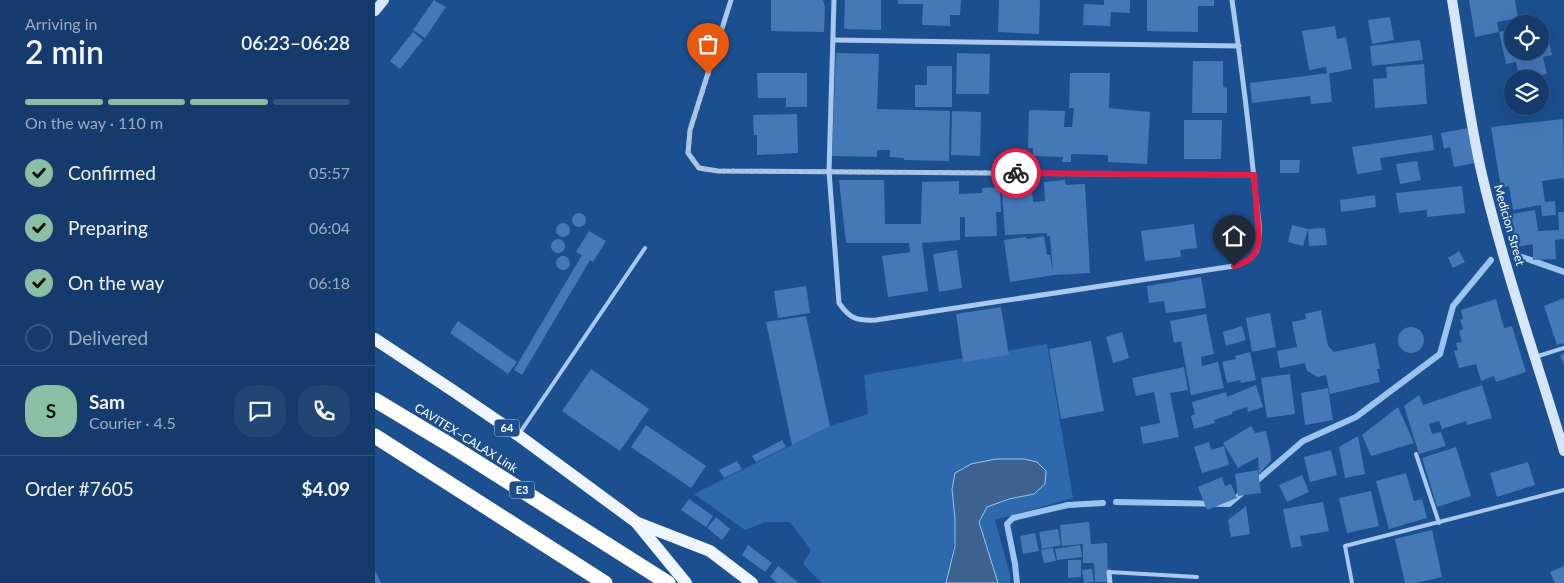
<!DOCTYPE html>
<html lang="en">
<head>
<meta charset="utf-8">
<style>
	body { margin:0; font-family:Lato,sans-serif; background:#214673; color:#f1f3f6; height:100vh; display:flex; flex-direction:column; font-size:19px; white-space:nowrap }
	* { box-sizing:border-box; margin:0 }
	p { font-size:16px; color:#9dadc1 }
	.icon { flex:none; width:28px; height:28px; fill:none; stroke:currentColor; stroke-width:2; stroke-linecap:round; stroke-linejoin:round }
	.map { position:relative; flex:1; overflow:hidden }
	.details { display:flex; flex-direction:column; background:#143b6b; width:375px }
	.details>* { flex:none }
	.tools { position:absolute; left:1129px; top:15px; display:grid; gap:10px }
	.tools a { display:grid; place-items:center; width:45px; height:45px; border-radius:50%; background:#143b6b; box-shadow:0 5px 20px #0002,0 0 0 1px #33557e; font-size:25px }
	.pin { position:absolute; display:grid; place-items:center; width:42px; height:42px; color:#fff; margin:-51px -21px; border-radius:50% 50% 50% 0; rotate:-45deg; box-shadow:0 0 5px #0007 }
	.pin .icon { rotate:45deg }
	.courier { position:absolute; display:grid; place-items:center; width:50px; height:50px; margin:-25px; border:4px solid #e11d48; border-radius:50%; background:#fff; color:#222; box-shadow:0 1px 6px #0007 }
	.headline em { font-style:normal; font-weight:600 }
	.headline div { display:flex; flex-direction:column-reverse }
	.headline { display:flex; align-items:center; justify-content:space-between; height:85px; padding:0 25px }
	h1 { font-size:32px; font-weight:600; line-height:38px }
	.bar { display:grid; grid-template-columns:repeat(4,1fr); gap:8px 5px; align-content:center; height:60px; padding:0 25px }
	.bar i { height:6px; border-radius:4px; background:#33557e }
	.bar .current { background:#8abfa5 }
	.bar p { grid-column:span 4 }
	.line { display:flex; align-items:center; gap:12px; padding:0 25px; border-top:1px solid #33557e }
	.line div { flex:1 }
	.round { display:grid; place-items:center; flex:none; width:52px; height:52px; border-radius:20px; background:#214673 }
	ol { padding:0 25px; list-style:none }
	li { display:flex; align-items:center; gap:15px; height:55px }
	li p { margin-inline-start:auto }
	li .icon { padding:5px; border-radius:50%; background:#8abfa5; color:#111; stroke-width:4 }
	li:last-child { color:#9dadc1 }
	li i { width:28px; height:28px; border:2px solid #33557e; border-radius:50% }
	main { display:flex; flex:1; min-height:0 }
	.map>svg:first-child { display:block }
	.green { fill:#2e69ad }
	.water { fill:#3c6290; stroke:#9cc4f0 }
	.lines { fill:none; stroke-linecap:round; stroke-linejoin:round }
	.stream { stroke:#9cc4f0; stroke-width:6 }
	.building { fill:#4478b7 }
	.lane { stroke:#a9c9ee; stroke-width:4 }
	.street { stroke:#a9c9ee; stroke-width:5 }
	.secondary { stroke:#d6e6fa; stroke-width:10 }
	.primary { stroke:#f0f6ff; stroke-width:12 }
	.highway { stroke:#fff; stroke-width:15 }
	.done { stroke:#afc1d8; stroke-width:5; stroke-dasharray:0 9 }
	.route { stroke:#e11d48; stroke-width:6 }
	.labels { text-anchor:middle; stroke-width:4.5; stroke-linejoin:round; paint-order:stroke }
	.shield { fill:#1b4f8f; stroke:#bbcadd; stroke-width:1 }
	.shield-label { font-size:11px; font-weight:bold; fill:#fff }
	.street-label { font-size:12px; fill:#fff; stroke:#1b4f8f }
</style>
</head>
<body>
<main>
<section class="details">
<div class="headline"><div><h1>2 min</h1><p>Arriving in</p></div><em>06:23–06:28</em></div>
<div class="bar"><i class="current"></i><i class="current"></i><i class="current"></i><i></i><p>On the way · 110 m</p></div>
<ol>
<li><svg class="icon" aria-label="check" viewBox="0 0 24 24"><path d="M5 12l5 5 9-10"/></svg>Confirmed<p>05:57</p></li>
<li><svg class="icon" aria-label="check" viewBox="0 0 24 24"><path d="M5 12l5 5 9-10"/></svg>Preparing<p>06:04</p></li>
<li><svg class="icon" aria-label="check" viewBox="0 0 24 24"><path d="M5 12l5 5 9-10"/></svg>On the way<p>06:18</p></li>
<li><i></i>Delivered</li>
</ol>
<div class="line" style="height:90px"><b class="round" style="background:#8abfa5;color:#111">S</b><div><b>Sam</b><p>Courier · 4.5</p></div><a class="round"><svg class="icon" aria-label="chat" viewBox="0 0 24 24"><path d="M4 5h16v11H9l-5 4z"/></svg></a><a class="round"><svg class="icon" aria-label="phone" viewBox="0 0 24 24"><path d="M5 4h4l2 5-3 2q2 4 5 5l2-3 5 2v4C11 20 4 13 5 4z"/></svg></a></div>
<div class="line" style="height:65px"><div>Order #7605</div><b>$4.09</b></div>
</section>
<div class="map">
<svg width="1189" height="583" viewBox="0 0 1189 583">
	<rect width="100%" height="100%" fill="#1b4f8f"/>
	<!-- green -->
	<path class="green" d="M672 344 698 498 620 520 635 575V583H623L603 522 612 507 634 499 577 489C584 523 579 549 571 583H447L428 564 436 550 415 522H390L370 530 319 494 455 426 493 414 489 375Z"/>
	<!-- water -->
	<path class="water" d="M621 459H649L662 462 671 471 670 484 659 494 634 499 612 507 604 522 623 583H571L580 546V519L577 489 580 473 596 464Z"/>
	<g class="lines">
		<!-- stream -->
		<g class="stream">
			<path d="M1144 256 1189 272"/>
			<path d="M878 484 928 441 981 417 1065 354 1078 306 1116 260"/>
			<path d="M741 502 854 504 866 494"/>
			<path d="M642 583 640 564 632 524 638 518 693 505 728 503"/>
		</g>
	</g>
	<!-- building -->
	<g class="building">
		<path d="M59 0 71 7 50 38 38 30Z"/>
		<path d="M396 0H448L450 7 449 32 396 31Z"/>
		<path d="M470 0H506V30L469 29Z"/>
		<path d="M523 0H586L585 15H575V26L547 25 548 4H523Z"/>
		<path d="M624 0H665L664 34 623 32Z"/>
		<path d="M729 0H755V13L736 12 735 26 708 25 709 4 729 5Z"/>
		<path d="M772 0H839V6H823V32L772 31Z"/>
		<path d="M1094 0H1140L1143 18 1122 22 1124 32 1100 37Z"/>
		<path d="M1015 17 1019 40 997 44 993 20Z"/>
		<path d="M1170 23 1177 55 1168 57 1172 74 1145 79 1141 62 1131 64 1124 32 1138 29V51H1165V24Z"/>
		<path d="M960 26 962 39 971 37 977 69 952 74 951 67 934 70 927 31Z"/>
		<path d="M38 32 48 40 25 69 15 61Z"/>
		<path d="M1045 40 1048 60 997 66 995 46Z"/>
		<path d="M461 53 504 54 502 109 575 111 574 161 529 160V158L515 157V150H502V157L457 156Z"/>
		<path d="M582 53 615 54 614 94H581Z"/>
		<path d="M818 61H848V87L852 88V113H817Z"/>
		<path d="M1049 64 1052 104 1000 108 998 79 1012 78 1011 67Z"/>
		<path d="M552 66H577V107H540V85H552Z"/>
		<path d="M382 73H432V107H411V98H383Z"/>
		<path d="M695 73H735L734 108 775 112 772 164 733 162V155L696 154V162H687L688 157 658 156V148H653L654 110 690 111 689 127H697L699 108H694Z"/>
		<path d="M954 73 957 102 936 104 935 96 877 103 875 83Z"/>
		<path d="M577 111 606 112 605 156 576 155Z"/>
		<path d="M422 114 423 153 382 155V135H379L378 115Z"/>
		<path d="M1188 119 1189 178 1167 181 1170 202 1180 201 1181 215 1167 216 1166 205 1138 210 1134 186 1126 188 1116 127Z"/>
		<path d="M809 120H847L846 159H809Z"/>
		<path d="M1093 128 1100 163 1079 167 1075 147 1069 149 1066 133Z"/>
		<path d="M1057 135 1059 150 1005 158 1007 170 982 174 977 147Z"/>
		<path d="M905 160H925L924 173H905Z"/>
		<path d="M1042 161 1046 180 1025 184 1021 164Z"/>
		<path d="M464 180H509L510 224H546L547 182 584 181V194L607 193V188L625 187 626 212H621L622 236 590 237V217H585V240L547 243 553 291 513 297 507 256 535 252 534 243H471Z"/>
		<path d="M690 180 691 185 710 184 715 273 679 275 635 282 629 240 651 237 652 239 669 236 672 255H675L678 273 675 236H672V233L630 235 627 190 657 189 658 202 670 201 669 182Z"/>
		<path d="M1087 186 1090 213 1052 217V210L1024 213 1021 193Z"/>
		<path d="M1000 195 1001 207 966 212 965 200Z"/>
		<path d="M1160 210 1163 231 1184 230 1183 212H1189V239L1180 240 1181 259 1158 260V244L1141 247 1136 214Z"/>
		<circle cx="204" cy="220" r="7"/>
		<circle cx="188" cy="230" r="7"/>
		<path d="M819 224 822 248 805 250 806 257 770 261 766 231Z"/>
		<path d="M917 225 933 229 928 246 913 242Z"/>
		<path d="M950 228 952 245 934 246 933 229Z"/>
		<path d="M214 231 231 241 218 262 215 260 147 375 139 370 207 255 201 252Z"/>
		<circle cx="183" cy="246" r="7"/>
		<path d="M582 250 587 288 564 292 558 254Z"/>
		<path d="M1084 251 1090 262 1078 268 1073 258Z"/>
		<circle cx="188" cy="263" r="7"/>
		<path d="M826 277 831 308 791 313 789 301 774 303 772 286Z"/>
		<path d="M431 286 435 313 403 318 399 291Z"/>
		<path d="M1189 298V343L1182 345 1169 306Z"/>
		<path d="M1121 299 1129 328 1137 326 1151 372 1121 382 1119 376 1106 381 1101 364 1084 368 1079 351 1083 350 1081 343 1087 342 1084 331 1088 329 1085 320 1088 319 1086 310Z"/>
		<path d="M626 307 634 355 588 362 581 314Z"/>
		<path d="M946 310 953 346 959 352 1000 343 1005 369H1002L1005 382 955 394 951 375 943 377 932 371 930 363 905 368 902 351 922 347 917 322 931 319 930 314Z"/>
		<path d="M895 313 901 347 877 352 871 318Z"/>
		<path d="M831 314 839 354 826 357 827 366 843 362 849 388 816 395 806 341 799 343 795 321Z"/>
		<path d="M431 316 455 426 417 445 391 322Z"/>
		<path d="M83 321 142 362 133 374 75 333Z"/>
		<path d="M867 326 871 340 851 346 848 332Z"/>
		<circle cx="1036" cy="340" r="13"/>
		<path d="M747 332 754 358 738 363 731 337Z"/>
		<path d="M716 341 729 411 686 419 674 349Z"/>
		<path d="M875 352 881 380 866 383 865 380 852 383 847 362 861 359 860 356Z"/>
		<path d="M1189 354V366L1185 355Z"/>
		<path d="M809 367 813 390 795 393 804 437 768 444 765 427 785 423 779 392 761 396 757 378Z"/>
		<path d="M216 369 274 409 245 451 187 411Z"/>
		<path d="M915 374 920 414 892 418 886 378Z"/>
		<path d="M881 385 888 407 873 412 872 407 857 412V414L839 420 840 423 819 429 816 416 820 414 817 402 851 392 852 397Z"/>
		<path d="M1107 385 1117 418 1092 425 1091 421 1067 429 1064 421 1054 424 1057 434 1066 432 1071 446 1044 454 1029 406 1044 395 1048 405Z"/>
		<path d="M953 388 958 420 930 425 926 393Z"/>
		<path d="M1023 407 1039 443 996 456 987 435Z"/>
		<path d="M271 425 331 466 316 488 256 447Z"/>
		<path d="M876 426 880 433 891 431 895 449 896 461 884 474 883 457 863 468 848 443Z"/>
		<path d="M983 436 990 474 970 478 964 447Z"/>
		<path d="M407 440 411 447 381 462 377 456Z"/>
		<path d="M834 442 836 450 849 446 854 465 827 473 819 447Z"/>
		<path d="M1081 447 1096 496 1062 507 1047 458Z"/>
		<path d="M956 450 962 475 935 482 929 457Z"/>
		<path d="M362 461 367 469 349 478 344 470Z"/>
		<path d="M1153 462 1160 485 1122 497 1115 473Z"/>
		<path d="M883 470 886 493 863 496 860 474Z"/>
		<path d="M1031 473 1039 501 1047 499 1052 518 1014 529 1001 481Z"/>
		<path d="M927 475 934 492 912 502 904 485Z"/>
		<path d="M847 477 850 486 856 484 862 498 832 510 823 487Z"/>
		<path d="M996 491 1004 526 972 533 964 498Z"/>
		<path d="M314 499 338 516 331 527 306 510Z"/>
		<path d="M948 502 954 531 925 536 927 546 916 548 908 509Z"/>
		<path d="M871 506 875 534 856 537 853 520Z"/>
		<path d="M341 517 355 529 347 540 332 528Z"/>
		<path d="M714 522 716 544 732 543 733 582H720L719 563H708V544L687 546 685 525Z"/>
		<path d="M683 529 686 545 667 549 664 532Z"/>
		<path d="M1057 530 1067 577 1041 583H1030L1020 539Z"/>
		<path d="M660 533 664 551 648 554 645 536Z"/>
		<path d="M373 545 397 563 390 572 367 555Z"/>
		<path d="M705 545 707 557 682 560 680 549Z"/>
		<path d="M678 548 681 561 669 563 666 550Z"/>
		<path d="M693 560H706V577L693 578Z"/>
		<path d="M403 566 424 583H402L395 577Z"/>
		<path d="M1189 566V583H1180L1175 572Z"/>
		<path d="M717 569 719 582 709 583 707 570Z"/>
		<path d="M0 571 6 583H0Z"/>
	</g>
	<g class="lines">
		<!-- lane -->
		<g class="lane">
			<path d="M1160 357 1189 348"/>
			<path d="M144 434 270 248"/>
			<path d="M1041 454 1064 523"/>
			<path d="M734 572 822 577"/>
			<path d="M977 583 970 546 1189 490"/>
		</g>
		<!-- street -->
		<g class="street">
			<path d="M356 0 315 130 313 153 324 168 343 171 879 175"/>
			<path d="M459 0 454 171 464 303C475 319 482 321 501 320L859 266C870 263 881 258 883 246 887 230 881 205 880 189 874 126 866 63 857 0"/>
			<path d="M459 40 864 46"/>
			<path d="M734 572 735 583"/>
		</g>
		<!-- secondary -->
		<g class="secondary">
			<path d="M1077 0C1087 60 1094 120 1108 179 1130 271 1162 361 1189 451"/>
			<path d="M0 11 9 0"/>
		</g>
		<!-- primary -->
		<g class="primary">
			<path d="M0 339 77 390 143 435 261 522 311 583"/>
			<path d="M263 523 335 551 377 583"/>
		</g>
		<!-- highway -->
		<g class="highway">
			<path d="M0 400 75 445 293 583"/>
			<path d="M0 436 230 583"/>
		</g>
	</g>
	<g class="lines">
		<!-- done -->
		<path class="done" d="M333 74 315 130 313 153 324 168 343 171 641 173"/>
		<!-- route -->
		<path class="route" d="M641 173 879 175 884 239C882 255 875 262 859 266"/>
	</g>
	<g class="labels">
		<!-- shield labels -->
		<g class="shield">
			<rect x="119.5" y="419.5" width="25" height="17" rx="4"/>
			<rect x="134.5" y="481.5" width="25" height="17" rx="4"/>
		</g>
		<g class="shield-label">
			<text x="132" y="432">64</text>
			<text x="147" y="494">E3</text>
		</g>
		<!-- street labels -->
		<g class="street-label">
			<text transform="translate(1134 225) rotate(74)" y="4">Medicion Street</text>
			<text transform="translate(91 438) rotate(32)" y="4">CAVITEX–CALAX Link</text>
		</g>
	</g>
</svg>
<div class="tools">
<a><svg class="icon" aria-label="locate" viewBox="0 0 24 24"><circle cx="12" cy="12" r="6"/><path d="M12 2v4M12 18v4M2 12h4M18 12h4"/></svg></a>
<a><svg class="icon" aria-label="layers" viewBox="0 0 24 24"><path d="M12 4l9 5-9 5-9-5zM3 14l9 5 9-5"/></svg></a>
</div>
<div class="pin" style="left:333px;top:74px;background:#ea580c"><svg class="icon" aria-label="bag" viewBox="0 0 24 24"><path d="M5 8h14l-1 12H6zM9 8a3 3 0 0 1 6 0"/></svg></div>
<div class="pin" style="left:859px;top:266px;background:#1f2937"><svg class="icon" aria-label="home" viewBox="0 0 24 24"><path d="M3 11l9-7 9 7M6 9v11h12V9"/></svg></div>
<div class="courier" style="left:641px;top:173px"><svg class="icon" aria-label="bike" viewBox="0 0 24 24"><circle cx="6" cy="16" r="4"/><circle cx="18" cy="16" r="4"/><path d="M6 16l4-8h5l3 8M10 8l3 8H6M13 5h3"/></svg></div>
</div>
</main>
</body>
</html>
